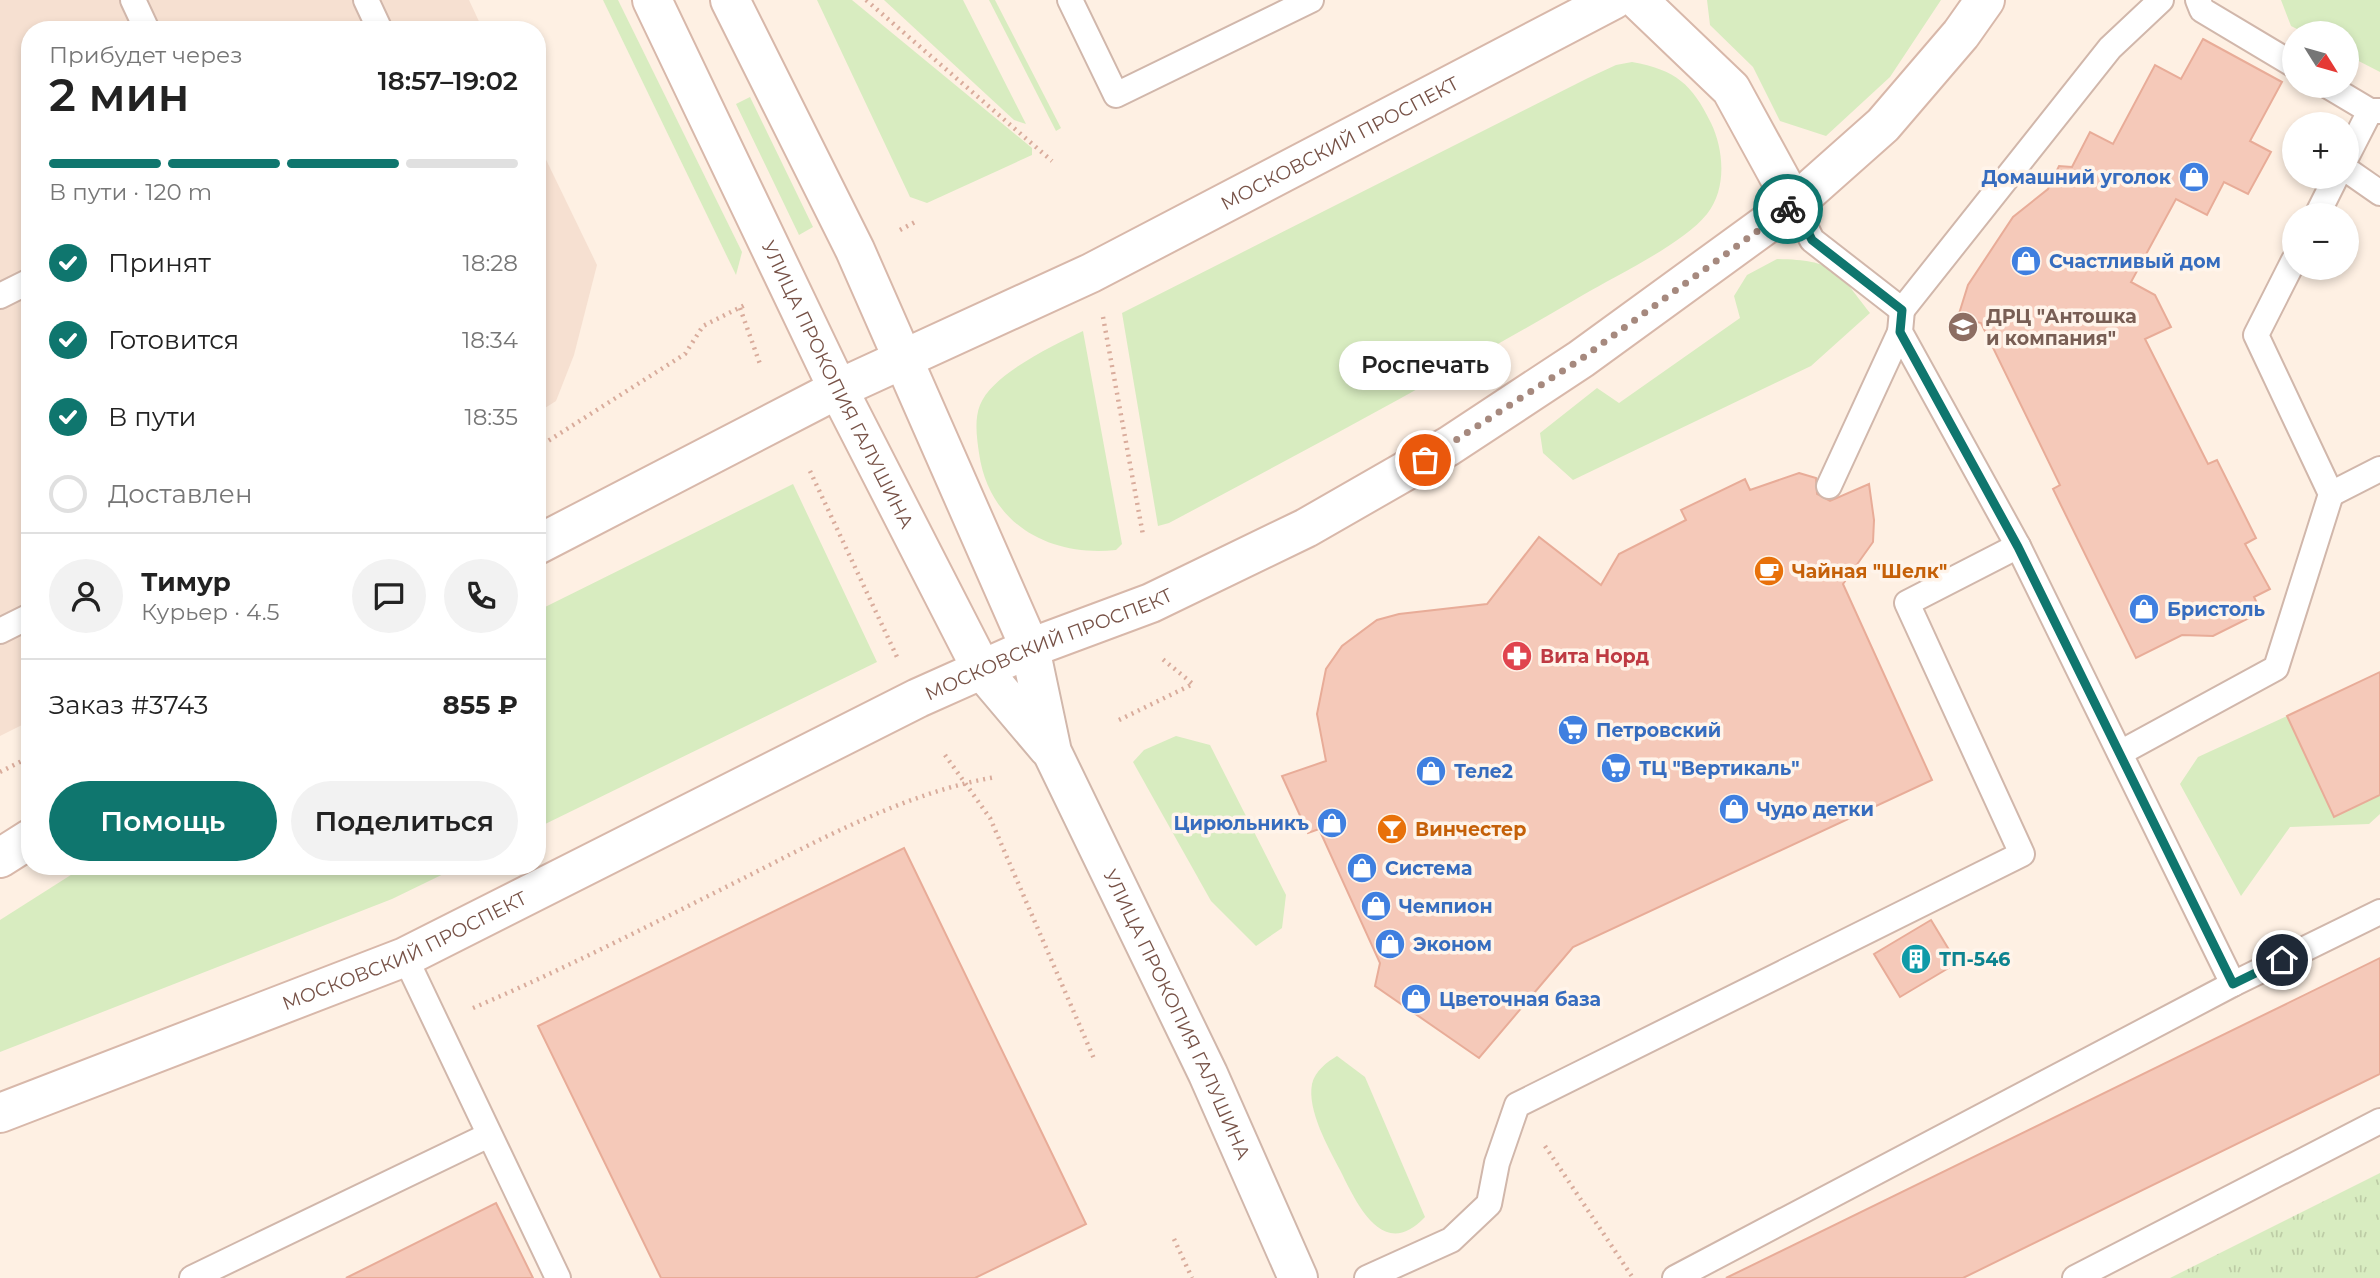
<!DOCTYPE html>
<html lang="ru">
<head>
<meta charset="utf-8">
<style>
	body { margin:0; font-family:Montserrat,sans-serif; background:#f2f2f2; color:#222; height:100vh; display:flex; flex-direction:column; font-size:26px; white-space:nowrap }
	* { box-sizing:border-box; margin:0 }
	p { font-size:23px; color:#767676 }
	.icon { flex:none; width:38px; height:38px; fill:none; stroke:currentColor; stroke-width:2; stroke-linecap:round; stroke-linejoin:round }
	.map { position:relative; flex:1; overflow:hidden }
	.panel { position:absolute; left:21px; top:21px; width:525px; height:854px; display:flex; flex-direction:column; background:#fff; border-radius:28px; box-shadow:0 4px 10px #0003 }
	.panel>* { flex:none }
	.needle { width:46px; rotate:127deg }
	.fabs { position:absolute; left:2282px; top:21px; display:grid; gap:14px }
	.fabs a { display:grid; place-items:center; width:77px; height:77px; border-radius:50%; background:#fff; box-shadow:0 4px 10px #0003; font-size:35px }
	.pin { position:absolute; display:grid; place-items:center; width:60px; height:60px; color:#fff; margin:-30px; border:4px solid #fff; border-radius:50%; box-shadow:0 2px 7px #0007 }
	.courier { position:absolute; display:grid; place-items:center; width:70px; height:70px; margin:-35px; border:5px solid #0f766e; border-radius:50%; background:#fff; color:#222; box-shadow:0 2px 9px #0007 }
	.bubble { position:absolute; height:49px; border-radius:24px; background:#fff; box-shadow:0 4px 10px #0003; font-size:23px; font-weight:600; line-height:49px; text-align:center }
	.head em { font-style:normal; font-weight:600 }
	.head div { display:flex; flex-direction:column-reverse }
	.head { display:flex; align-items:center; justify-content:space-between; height:119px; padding:0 28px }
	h1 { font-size:46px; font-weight:600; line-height:52px }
	.bar { display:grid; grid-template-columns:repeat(4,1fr); gap:10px 7px; align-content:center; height:84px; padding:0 28px }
	.bar i { height:9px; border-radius:5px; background:#e0e0e0 }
	.bar .on { background:#0f766e }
	.bar p { grid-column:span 4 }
	.line { display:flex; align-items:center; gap:18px; padding:0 28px; border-top:2px solid #e0e0e0 }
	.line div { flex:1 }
	.round { display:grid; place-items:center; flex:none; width:74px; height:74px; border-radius:37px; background:#f2f2f2 }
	ol { padding:0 28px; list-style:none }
	li { display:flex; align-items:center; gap:21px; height:77px }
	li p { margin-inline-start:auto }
	li .icon { padding:7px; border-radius:50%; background:#0f766e; color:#fff; stroke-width:4 }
	li:last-child { color:#767676 }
	li i { width:38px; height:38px; border:4px solid #e0e0e0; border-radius:50% }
	.action { display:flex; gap:14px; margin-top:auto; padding:14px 28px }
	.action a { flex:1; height:80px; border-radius:42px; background:#0f766e; color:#fff; font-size:28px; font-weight:600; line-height:80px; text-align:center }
	.action a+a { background:#f2f2f2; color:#222 }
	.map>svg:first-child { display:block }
	.residential { fill:#f6e0d1 }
	.grass { fill:#d8ecc0 }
	.park { fill:url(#park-tufts) }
	.building { fill:#f5c9b9; stroke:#e8ac98; stroke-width:2 }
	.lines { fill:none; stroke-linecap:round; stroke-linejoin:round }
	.service-casing { stroke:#d1b7ab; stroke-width:28 }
	.tertiary-casing { stroke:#d1b7ab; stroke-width:42 }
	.secondary-casing { stroke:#d8b8aa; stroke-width:42 }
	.path { stroke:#d9ac9c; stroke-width:4.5; stroke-dasharray:2 5; stroke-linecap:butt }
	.service { stroke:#fff; stroke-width:24 }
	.tertiary { stroke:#fff; stroke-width:38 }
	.secondary { stroke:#fff; stroke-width:38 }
	.done { stroke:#a6897e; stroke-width:7; stroke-dasharray:0 12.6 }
	.route { stroke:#0f766e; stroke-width:9 }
	.labels { text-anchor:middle; stroke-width:7; stroke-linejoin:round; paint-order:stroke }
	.street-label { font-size:19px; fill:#775247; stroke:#fff4ea }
	.shop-label { font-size:19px; font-weight:bold; fill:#366cbe; stroke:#fff4ea; text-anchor:start }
	.education-label { font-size:19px; font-weight:bold; fill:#785e54; stroke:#fff4ea; text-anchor:start }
	.food-label { font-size:19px; font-weight:bold; fill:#c56008; stroke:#fff4ea; text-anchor:start }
	.health-label { font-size:19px; font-weight:bold; fill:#be3a42; stroke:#fff4ea; text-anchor:start }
	.culture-label { font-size:19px; font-weight:bold; fill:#0d838f; stroke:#fff4ea; text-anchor:start }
</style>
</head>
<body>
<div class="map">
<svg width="2380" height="1278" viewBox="0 0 2380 1278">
	<defs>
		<pattern id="park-tufts" width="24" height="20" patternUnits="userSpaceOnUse" patternTransform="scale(1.75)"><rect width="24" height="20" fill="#d8ecc0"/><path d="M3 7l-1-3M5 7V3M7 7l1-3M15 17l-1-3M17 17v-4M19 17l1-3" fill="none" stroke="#bdcca6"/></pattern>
	</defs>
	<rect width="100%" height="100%" fill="#fef0e3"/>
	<!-- residential -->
	<g class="residential">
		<path d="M0 0H469L483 30H30V721L0 736Z"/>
		<path d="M537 141 597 265 574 355 556 401 537 413Z"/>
	</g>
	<!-- grass -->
	<g class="grass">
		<path d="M603 0H618L742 252 736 275Z"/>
		<path d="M817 0H852L1032 148V155L927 203 910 197Z"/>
		<path d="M884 0H963L1026 124 1014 120Z"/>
		<path d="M989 0H995L1061 128 1056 131Z"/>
		<path d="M1707 0H1941L1890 77 1826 136 1780 121 1753 67 1710 25Z"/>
		<path d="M2281 0H2380V72L2347 55V33H2305L2291 26Z"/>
		<path d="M1632 62C1676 70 1692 84 1711 123 1724 150 1727 189 1707 214 1683 244 1617 275 1583 295 1447 375 1308 449 1169 523L1158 526 1122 313 1588 78 1616 65Z"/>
		<path d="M750 97 813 227 799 235 736 104Z"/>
		<path d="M1777 259C1834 260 1837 270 1870 313L1811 366 1573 480 1543 453 1540 433 1597 388 1619 403 1740 318 1734 296 1747 275Z"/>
		<path d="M1083 331 1122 544 1116 550C1050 557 989 525 979 453 977 439 974 420 980 405 992 374 1054 345 1083 331Z"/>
		<path d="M793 484 877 662 537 828V611Z"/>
		<path d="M2287 716 2334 816 2380 795V814L2369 824 2290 827 2241 896 2180 784 2198 757Z"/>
		<path d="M1176 736 1210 745 1286 895 1282 928 1256 946 1211 901 1133 762 1144 750Z"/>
		<path d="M85 866H460L392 899 0 1052V920Z"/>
		<path d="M1337 1056 1365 1077 1425 1217C1383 1262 1357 1204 1340 1170 1328 1147 1307 1110 1312 1084 1315 1071 1327 1062 1337 1056Z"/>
	</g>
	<!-- park -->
	<path class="park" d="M2380 1173V1278H2170Z"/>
	<!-- building -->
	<g class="building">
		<path d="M2203 39 2282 82 2250 141 2271 152 2248 194 2224 182 2207 215 2176 199 2131 282 2155 295 2171 327 2145 339 2208 464 2217 460 2256 538 2245 544 2270 589 2254 597 2261 612 2213 636 2182 635 2136 658 2053 489 2060 485 1981 323 1958 317 1968 285 2013 217 2048 189 2059 166 2072 167 2090 132 2113 144 2155 65 2181 79Z"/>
		<path d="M1799 473 1816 478 1817 494 1830 501 1869 484 1874 520 1873 542 1843 584 1932 780 1573 947 1479 1058 1375 986 1380 963 1319 829 1308 833 1282 776 1326 761 1317 714 1326 669 1342 646 1377 620 1399 614 1487 604 1539 537 1601 585 1619 554 1686 520 1681 510 1745 479 1750 490Z"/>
		<path d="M2380 672V795L2334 817 2287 716Z"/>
		<path d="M904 848 1086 1224 975 1278H661L538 1026Z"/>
		<path d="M1931 920 1957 963 1900 997 1874 954Z"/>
		<path d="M2380 958V1074L2304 1111 1963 1278H1726Z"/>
		<path d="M496 1203 533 1278H346Z"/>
	</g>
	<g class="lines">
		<!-- service casing -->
		<g class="service-casing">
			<g id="service">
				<path d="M133 0 147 30"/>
				<path d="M366 0 380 30"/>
				<path d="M1070 0 1116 95 1311 0"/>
				<path d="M2198 0 2202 10 2294 65"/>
				<path d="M2328 86 2370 111H2380"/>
				<path d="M2347 156 2370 111"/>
				<path d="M2347 170 2380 193"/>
				<path d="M1794 204 1812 240 1902 310 2110 48 2161 0"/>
				<path d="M2317 215 2336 177"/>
				<path d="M0 296 30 281"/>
				<path d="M1902 310 1900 332 2018 546 2233 984"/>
				<path d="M1829 486 1900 332"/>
				<path d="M2331 494 2380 469"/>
				<path d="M0 631 30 616"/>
				<path d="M2120 753 2276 668 2331 494 2256 335 2294 260"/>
				<path d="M405 957 558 1278"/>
				<path d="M192 1278 489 1135"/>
				<path d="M1367 1278 1451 1240 1489 1204 1497 1163 1517 1105 2022 854 1907 603 2018 546"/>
				<path d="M1675 1278 2233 984 2380 912"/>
				<path d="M2075 1278 2380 1121"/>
			</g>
		</g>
		<!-- tertiary casing -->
		<g class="tertiary-casing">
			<g id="tertiary">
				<path id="s1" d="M1030 648 1052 752 1208 1074 1298 1278"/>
				<path d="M982 670 1048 748"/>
			</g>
		</g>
		<!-- secondary casing -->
		<g class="secondary-casing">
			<g id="secondary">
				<path id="s2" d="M652 0 838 389 982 670"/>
				<path d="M730 0 855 250 1030 648"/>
				<path d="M1638 0 1731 89 1794 204"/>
				<path id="s3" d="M537 545 838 389 1091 273 1613 0"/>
				<path d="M0 858 30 839"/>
				<path id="s4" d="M0 1113 405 957 918 698 1030 648 1151 603 1306 528 1449 446 1581 359 1794 204 1883 125 1961 34 1985 0"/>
			</g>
		</g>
		<!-- path -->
		<g class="path">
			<path d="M866 0 1052 161"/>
			<path d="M900 230 915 222"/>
			<path d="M740 308 760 364"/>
			<path d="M1103 317 1143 535"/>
			<path d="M537 448 685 354 703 326 747 304"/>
			<path d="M810 471 897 657"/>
			<path d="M1119 720 1193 684 1160 657"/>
			<path d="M945 755 990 818 1095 1061"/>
			<path d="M0 772 30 757"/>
			<path d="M473 1008C567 968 658 921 750 875 826 836 912 791 996 777"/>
			<path d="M1545 1146 1633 1278"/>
			<path d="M1174 1239 1192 1278"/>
		</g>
		<!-- service -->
		<use href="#service" class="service"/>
		<!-- tertiary -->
		<use href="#tertiary" class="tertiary"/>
		<!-- secondary -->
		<use href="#secondary" class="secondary"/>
	</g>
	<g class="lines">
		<!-- done -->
		<path class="done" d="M1425 460 1581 359 1788 209"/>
		<!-- route -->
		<path class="route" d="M1788 209 1794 204 1812 240 1902 310 1900 332 2018 547 2233 984 2282 960"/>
	</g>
	<!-- icons -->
	<defs>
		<g id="shop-disc" transform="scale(1.575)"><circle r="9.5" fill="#3f7fe0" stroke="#fff4ea"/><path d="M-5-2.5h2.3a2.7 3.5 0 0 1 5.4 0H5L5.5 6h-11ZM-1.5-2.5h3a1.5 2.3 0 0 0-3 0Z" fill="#fff"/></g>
		<g id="school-disc" transform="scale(1.575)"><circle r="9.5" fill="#8d6e63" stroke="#fff4ea"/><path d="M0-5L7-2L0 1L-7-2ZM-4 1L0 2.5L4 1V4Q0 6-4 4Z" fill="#fff"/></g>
		<g id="cafe-disc" transform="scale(1.575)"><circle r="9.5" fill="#e8710a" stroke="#fff4ea"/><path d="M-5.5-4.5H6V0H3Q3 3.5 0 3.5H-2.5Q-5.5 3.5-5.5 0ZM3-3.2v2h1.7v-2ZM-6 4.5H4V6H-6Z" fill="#fff"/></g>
		<g id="pharmacy-disc" transform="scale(1.575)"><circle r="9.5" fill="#e0444e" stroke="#fff4ea"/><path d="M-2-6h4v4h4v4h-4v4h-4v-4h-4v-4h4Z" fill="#fff"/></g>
		<g id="supermarket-disc" transform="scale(1.575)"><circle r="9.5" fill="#3f7fe0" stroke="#fff4ea"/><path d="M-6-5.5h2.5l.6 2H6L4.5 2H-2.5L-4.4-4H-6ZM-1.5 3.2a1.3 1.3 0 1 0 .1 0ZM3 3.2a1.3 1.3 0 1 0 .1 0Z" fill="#fff"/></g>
		<g id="bar-disc" transform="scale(1.575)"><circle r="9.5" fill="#e8710a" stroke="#fff4ea"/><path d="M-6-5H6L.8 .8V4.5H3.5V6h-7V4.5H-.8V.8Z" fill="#fff"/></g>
		<g id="building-disc" transform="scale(1.575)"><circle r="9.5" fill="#0f9aa8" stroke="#fff4ea"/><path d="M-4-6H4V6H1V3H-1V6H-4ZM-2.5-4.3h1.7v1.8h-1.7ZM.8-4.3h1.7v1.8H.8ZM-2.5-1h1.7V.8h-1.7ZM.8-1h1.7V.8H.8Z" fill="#fff"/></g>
	</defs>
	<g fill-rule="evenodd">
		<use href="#shop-disc" x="2194" y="177"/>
		<use href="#shop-disc" x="2026" y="261"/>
		<use href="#school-disc" x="1963" y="327"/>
		<use href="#cafe-disc" x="1769" y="571"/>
		<use href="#shop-disc" x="2144" y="609"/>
		<use href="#pharmacy-disc" x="1517" y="656"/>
		<use href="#supermarket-disc" x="1573" y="730"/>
		<use href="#supermarket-disc" x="1616" y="768"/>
		<use href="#shop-disc" x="1431" y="771"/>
		<use href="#shop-disc" x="1734" y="809"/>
		<use href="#shop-disc" x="1332" y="823"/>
		<use href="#bar-disc" x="1392" y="829"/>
		<use href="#shop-disc" x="1362" y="868"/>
		<use href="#shop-disc" x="1376" y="906"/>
		<use href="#shop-disc" x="1390" y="944"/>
		<use href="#building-disc" x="1916" y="959"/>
		<use href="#shop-disc" x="1416" y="999"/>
	</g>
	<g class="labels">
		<!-- street labels -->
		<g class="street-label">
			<text dy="7" stroke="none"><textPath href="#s3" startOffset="898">МОСКОВСКИЙ ПРОСПЕКТ</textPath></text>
			<text dy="7" stroke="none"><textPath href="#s2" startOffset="427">УЛИЦА ПРОКОПИЯ ГАЛУШИНА</textPath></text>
			<text dy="7" stroke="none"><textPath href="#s4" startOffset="1150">МОСКОВСКИЙ ПРОСПЕКТ</textPath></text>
			<text dy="7" stroke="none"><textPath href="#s4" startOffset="436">МОСКОВСКИЙ ПРОСПЕКТ</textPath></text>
			<text dy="7" stroke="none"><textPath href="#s1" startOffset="397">УЛИЦА ПРОКОПИЯ ГАЛУШИНА</textPath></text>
		</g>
		<!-- shop labels -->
		<g class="shop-label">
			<text x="2171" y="184" text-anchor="end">Домашний уголок</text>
			<text x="2049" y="268">Счастливый дом</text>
			<text x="2167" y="616">Бристоль</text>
			<text x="1596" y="737">Петровский</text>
			<text x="1639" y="775">ТЦ "Вертикаль"</text>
			<text x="1454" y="778">Теле2</text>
			<text x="1757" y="816">Чудо детки</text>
			<text x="1309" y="830" text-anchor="end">Цирюльникъ</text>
			<text x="1385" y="875">Система</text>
			<text x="1399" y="913">Чемпион</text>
			<text x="1413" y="951">Эконом</text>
			<text x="1439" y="1006">Цветочная база</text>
		</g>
		<!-- education labels -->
		<g class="education-label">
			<text x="1986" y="323">ДРЦ "Антошка<tspan x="1986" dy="22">и компания"</tspan></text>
		</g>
		<!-- food labels -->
		<g class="food-label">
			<text x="1792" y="578">Чайная "Шелк"</text>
			<text x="1415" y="836">Винчестер</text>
		</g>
		<!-- health labels -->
		<g class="health-label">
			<text x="1540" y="663">Вита Норд</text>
		</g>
		<!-- culture labels -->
		<g class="culture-label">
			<text x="1939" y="966">ТП-546</text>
		</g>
	</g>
</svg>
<div class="fabs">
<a><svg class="needle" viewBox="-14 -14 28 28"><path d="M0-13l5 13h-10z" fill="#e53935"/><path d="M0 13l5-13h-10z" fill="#767676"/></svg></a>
<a>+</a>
<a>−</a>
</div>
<div class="pin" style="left:1425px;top:460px;background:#ea580c"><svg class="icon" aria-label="bag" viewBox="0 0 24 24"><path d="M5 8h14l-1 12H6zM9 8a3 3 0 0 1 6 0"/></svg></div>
<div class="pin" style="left:2282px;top:960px;background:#1f2937"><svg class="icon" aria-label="home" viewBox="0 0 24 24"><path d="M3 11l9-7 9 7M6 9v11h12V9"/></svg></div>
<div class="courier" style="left:1788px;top:209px"><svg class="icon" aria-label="bike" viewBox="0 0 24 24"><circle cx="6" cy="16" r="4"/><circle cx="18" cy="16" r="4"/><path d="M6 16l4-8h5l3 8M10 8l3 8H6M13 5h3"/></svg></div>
<div class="bubble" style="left:1339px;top:341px;width:172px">Роспечать</div>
<section class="panel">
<div class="head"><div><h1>2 мин</h1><p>Прибудет через</p></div><em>18:57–19:02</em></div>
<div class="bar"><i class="on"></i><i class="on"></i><i class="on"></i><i></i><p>В пути · 120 m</p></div>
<ol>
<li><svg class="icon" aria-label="check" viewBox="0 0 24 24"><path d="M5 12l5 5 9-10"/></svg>Принят<p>18:28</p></li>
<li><svg class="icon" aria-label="check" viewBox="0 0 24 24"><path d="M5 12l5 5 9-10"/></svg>Готовится<p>18:34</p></li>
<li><svg class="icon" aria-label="check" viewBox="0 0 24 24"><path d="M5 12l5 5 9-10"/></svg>В пути<p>18:35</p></li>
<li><i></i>Доставлен</li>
</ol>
<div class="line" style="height:126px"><a class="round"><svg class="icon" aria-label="person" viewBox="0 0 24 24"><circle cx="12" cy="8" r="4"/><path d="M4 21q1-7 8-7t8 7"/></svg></a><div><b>Тимур</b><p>Курьер · 4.5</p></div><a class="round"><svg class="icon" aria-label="chat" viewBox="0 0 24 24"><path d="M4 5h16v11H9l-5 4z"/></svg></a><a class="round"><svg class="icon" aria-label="phone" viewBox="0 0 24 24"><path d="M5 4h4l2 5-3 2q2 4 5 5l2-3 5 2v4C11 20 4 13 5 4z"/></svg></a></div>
<div class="line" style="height:91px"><div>Заказ #3743</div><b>855 ₽</b></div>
<div class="action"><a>Помощь</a><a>Поделиться</a></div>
</section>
</div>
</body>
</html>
